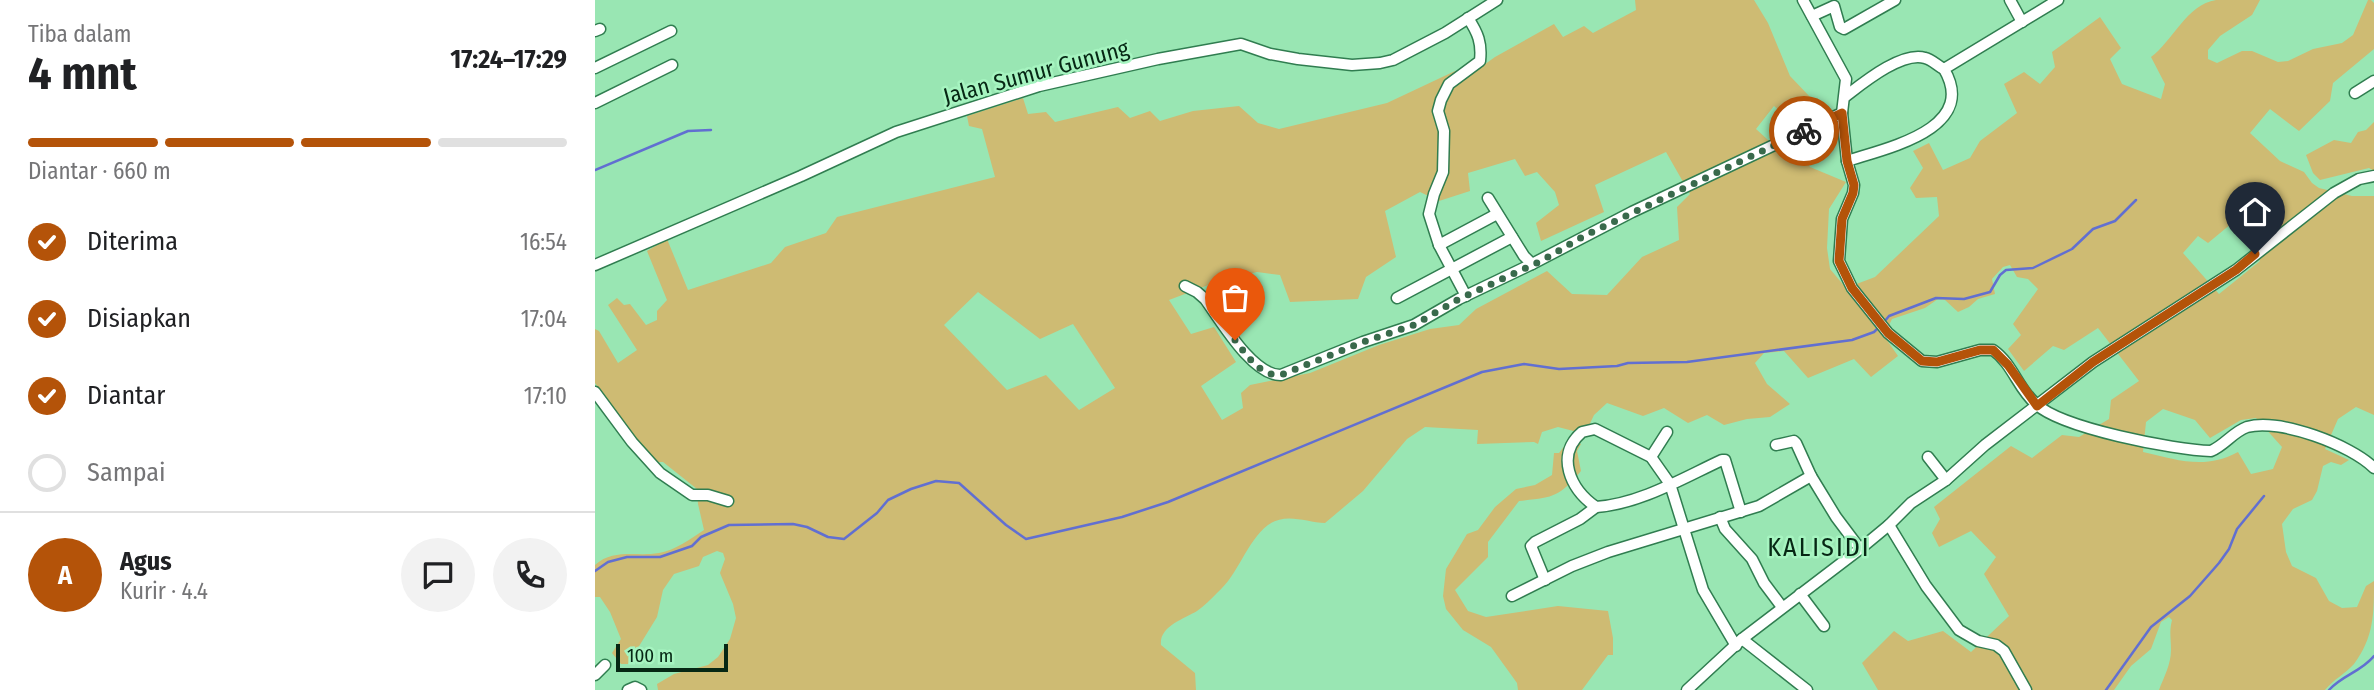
<!DOCTYPE html>
<html lang="id">
<head>
<meta charset="utf-8">
<style>
	body { margin:0; font-family:"Fira Sans Condensed",sans-serif; background:#f2f2f2; color:#202124; height:100vh; display:flex; flex-direction:column; font-size:26px; white-space:nowrap }
	* { box-sizing:border-box; margin:0 }
	p { font-size:23px; color:#757577 }
	.icon { flex:none; width:38px; height:38px; fill:none; stroke:currentColor; stroke-width:2; stroke-linecap:round; stroke-linejoin:round }
	.map { position:relative; flex:1; overflow:hidden }
	.drawer { display:flex; flex-direction:column; background:#fff; width:595px }
	.drawer>* { flex:none }
	.scale { position:absolute; left:21px; bottom:18px; width:112px; box-sizing:border-box; padding-left:7px; border:4px solid #062714; border-top:0; font-size:19px; line-height:24px; white-space:nowrap; color:#062714; -webkit-text-stroke:5px #a6f4c0; paint-order:stroke }
	.pin { position:absolute; display:grid; place-items:center; width:60px; height:60px; color:#fff; margin:-72px -30px; border-radius:50% 50% 50% 0; rotate:-45deg; box-shadow:0 0 7px #0007 }
	.pin .icon { rotate:45deg }
	.courier { position:absolute; display:grid; place-items:center; width:70px; height:70px; margin:-35px; border:5px solid #b45309; border-radius:50%; background:#fff; color:#222; box-shadow:0 2px 9px #0007 }
	.head em { font-style:normal; font-weight:700 }
	.head div { display:flex; flex-direction:column-reverse }
	.head { display:flex; align-items:center; justify-content:space-between; height:119px; padding:0 28px }
	h1 { font-size:46px; font-weight:700; line-height:52px }
	.bar { display:grid; grid-template-columns:repeat(4,1fr); gap:10px 7px; align-content:center; height:84px; padding:0 28px }
	.bar i { height:9px; border-radius:5px; background:#e0e0e0 }
	.bar .selected { background:#b45309 }
	.bar p { grid-column:span 4 }
	.line { display:flex; align-items:center; gap:18px; padding:0 28px; border-top:2px solid #e0e0e0 }
	.line div { flex:1 }
	.round { display:grid; place-items:center; flex:none; width:74px; height:74px; border-radius:37px; background:#f2f2f2 }
	ol { padding:0 28px; list-style:none }
	li { display:flex; align-items:center; gap:21px; height:77px }
	li p { margin-inline-start:auto }
	li .icon { padding:7px; border-radius:50%; background:#b45309; color:#fff; stroke-width:4 }
	li:last-child { color:#757577 }
	li i { width:38px; height:38px; border:4px solid #e0e0e0; border-radius:50% }
	main { display:flex; flex:1; min-height:0 }
	.map>svg:first-child { display:block }
	.green { fill:#cebb73; fill-rule:evenodd }
	.lines { fill:none; stroke-linecap:round; stroke-linejoin:round }
	.stream { stroke:#616fd1; stroke-width:2.5 }
	.minor-casing { stroke:#307d50; stroke-width:13 }
	.minor { stroke:#fff; stroke-width:10 }
	.done { stroke:#396a4c; stroke-width:7; stroke-dasharray:0 12.6 }
	.route { stroke:#b45309; stroke-width:9 }
	.labels { text-anchor:middle; stroke-width:5; stroke-linejoin:round; paint-order:stroke }
	.street-label { font-size:23px; fill:#062714; stroke:#a6f4c0 }
	.quarter-label { font-size:26px; letter-spacing:2px; fill:#062714; stroke:#a6f4c0 }
</style>
</head>
<body>
<main>
<section class="drawer">
<div class="head"><div><h1>4 mnt</h1><p>Tiba dalam</p></div><em>17:24–17:29</em></div>
<div class="bar"><i class="selected"></i><i class="selected"></i><i class="selected"></i><i></i><p>Diantar · 660 m</p></div>
<ol>
<li><svg class="icon" aria-label="check" viewBox="0 0 24 24"><path d="M5 12l5 5 9-10"/></svg>Diterima<p>16:54</p></li>
<li><svg class="icon" aria-label="check" viewBox="0 0 24 24"><path d="M5 12l5 5 9-10"/></svg>Disiapkan<p>17:04</p></li>
<li><svg class="icon" aria-label="check" viewBox="0 0 24 24"><path d="M5 12l5 5 9-10"/></svg>Diantar<p>17:10</p></li>
<li><i></i>Sampai</li>
</ol>
<div class="line" style="height:126px"><b class="round" style="background:#b45309;color:#fff">A</b><div><b>Agus</b><p>Kurir · 4.4</p></div><a class="round"><svg class="icon" aria-label="chat" viewBox="0 0 24 24"><path d="M4 5h16v11H9l-5 4z"/></svg></a><a class="round"><svg class="icon" aria-label="phone" viewBox="0 0 24 24"><path d="M5 4h4l2 5-3 2q2 4 5 5l2-3 5 2v4C11 20 4 13 5 4z"/></svg></a></div>
</section>
<div class="map">
<svg width="1779" height="690" viewBox="0 0 1779 690">
	<rect width="100%" height="100%" fill="#99e6b3"/>
	<!-- green -->
	<g class="green">
		<path d="M1040 0H1159L1173 23 1195 76 1216 98 1214 115 1202 126 1179 106 1161 129 1184 150 1201 143 1215 167 1251 182 1234 209 1232 248 1235 269 1251 288 1280 277 1344 216 1342 197 1321 198 1315 188 1328 168 1318 151 1334 143 1348 170 1375 158 1385 141 1422 113 1409 84 1429 72 1445 84 1460 67 1457 52 1505 17 1526 48 1515 59 1527 84 1566 99 1570 84 1556 57C1577 42 1592 4 1621 0 1635 0 1651 0 1665 0L1657 15 1625 36 1613 50V59L1622 63 1647 51H1657L1683 62 1693 61 1718 49 1747 43 1758 35 1773 0H1776L1779 3V49L1738 83 1735 101 1704 131 1675 109 1655 133 1685 161 1709 172 1717 183 1724 188 1757 196H1779V415L1761 407 1743 419 1730 449 1754 460 1746 465 1736 462 1728 466 1722 491 1717 500 1698 509 1687 524 1691 552 1697 566 1721 578 1734 601 1747 608 1762 607 1771 586 1779 581C1779 614 1779 637 1759 664 1750 674 1739 679 1730 690H1564C1569 677 1576 664 1576 650 1576 638 1574 632 1577 620L1574 617 1566 622 1556 649 1536 666 1519 690H1283L1267 663 1299 631 1313 641 1348 631 1376 652 1414 616 1389 574 1401 557 1376 531 1344 547 1337 533 1345 519 1339 507 1416 446 1437 458 1467 435 1484 437 1514 419 1516 400 1544 381 1503 328 1469 350 1458 346 1429 371 1413 349 1426 335 1418 324 1443 289 1433 279 1422 277 1415 265 1408 267 1397 279 1400 294 1383 299 1374 307 1363 312 1350 300 1343 299 1330 308 1297 319 1289 336 1303 356 1276 377 1259 359 1213 378 1189 351 1169 353 1160 363 1172 384 1195 404 1175 417 1152 419 1129 425 1112 415 1093 423 1069 408 1048 416 1012 403 999 415 990 434 963 427 947 432 943 444 939 442 882 444 883 430 830 427 812 439 768 491 730 523C711 522 690 512 673 525 651 542 644 574 622 593 616 599 609 606 602 611 589 619 564 626 566 645L600 673 601 690H63L62 684 79 674 113 665 123 657 135 639 141 618 138 604 125 573 130 559 128 553 122 551 108 557 104 566 79 574 68 590 62 617 33 664H26L17 653 26 639 15 612 5 597H0V565C19 548 42 557 64 553 81 550 95 539 109 530L103 504 102 489 68 462H61L39 438 0 383V329L4 331 23 363 42 350 13 305 22 298 29 305 35 304 51 325 62 320V311L72 300 52 251 72 239 93 290 176 263 190 247 231 233 242 217 400 177 387 129 374 126 372 116 428 98 433 114 451 112 460 122 523 107 535 118 555 111 565 121 598 111 644 106 663 123 684 129 792 103 860 71 872 77 900 57 959 24 968 37 989 26 998 33 1041 10ZM1071 152 1095 194 1082 207 1084 240 1047 257 1012 295 977 294 952 271 881 309 864 325 835 329 784 345 715 373 655 385 646 393 648 408 627 420 606 386 641 362 619 327 596 334 574 300 624 281 662 272 685 275 695 302 763 299 771 277 801 257 790 211 825 192 844 201 875 191 873 173 920 159 930 176 942 172 960 192 964 205 941 223 946 241 1009 212 1000 185ZM1636 224 1665 261 1624 294 1588 253 1603 236 1613 243ZM383 292 445 339 478 324 520 388 484 410 451 375 412 390 349 325ZM1568 409 1600 420 1615 438 1646 420 1661 418 1687 447 1678 469 1656 474 1643 452C1610 470 1583 460 1548 452L1551 422Z"/>
		<path d="M1779 122V171L1774 168 1725 180 1718 173 1711 155 1739 140 1756 143 1763 132 1771 130Z"/>
		<path d="M975 439 986 444 982 451 986 471C963 498 959 497 924 501L893 542V557L860 590 873 611 891 617 963 606 1013 611 1018 638V655H1013L987 690H923L922 683 896 647 868 630 851 609 848 596 851 569 872 534 883 530 900 507 921 489 940 485 957 475 959 453H964Z"/>
	</g>
	<g class="lines">
		<!-- stream -->
		<g class="stream">
			<path d="M0 170 93 131 116 130"/>
			<path d="M1289 322 1294 316 1341 298 1369 299 1395 292 1405 275 1411 270 1438 268 1477 249 1498 229 1520 221 1541 200"/>
			<path d="M0 571 13 562 32 557H65L97 546 106 537 134 525 198 524 212 527 233 537 249 539 282 513 293 500 316 489 341 481 364 483 411 525 431 539 527 517 573 502 887 372 929 364 964 369 1022 366 1033 363 1092 362 1257 340 1279 332 1284 327"/>
			<path d="M1511 690 1556 627 1595 596 1624 563 1634 549 1642 529 1669 496"/>
			<path d="M1734 690C1747 675 1766 672 1779 656"/>
		</g>
		<!-- minor casing -->
		<g class="minor-casing">
			<g id="minor">
				<path d="M1208 0 1251 79 1247 113 1252 161 1259 185 1258 193 1247 219 1244 261 1257 288 1293 333 1327 361 1342 362 1385 350H1398C1418 364 1423 389 1441 404 1466 428 1579 450 1616 451 1630 445 1638 432 1652 427 1685 418 1756 445 1779 468"/>
				<path d="M1415 0 1427 22"/>
				<path d="M1217 16 1239 6 1245 27 1249 29 1300 0"/>
				<path d="M0 31 5 29"/>
				<path d="M0 68 76 31"/>
				<path d="M1760 93 1779 81"/>
				<path d="M1251 96C1268 83 1307 51 1330 58 1336 59 1343 66 1349 69"/>
				<path d="M0 103 77 65"/>
				<path d="M1252 161C1292 148 1384 129 1349 69L1463 0"/>
				<path d="M893 198 929 256 937 264 1037 212 1247 113"/>
				<path d="M844 245 902 214"/>
				<path d="M0 265 206 176 301 132 444 86 563 59 646 44 675 54 703 59 757 65 785 63 798 60 850 33 902 0"/>
				<path d="M590 286 602 292 610 299C626 321 658 376 686 375L768 342 819 325 864 299 937 264"/>
				<path d="M871 296 844 245 834 214 839 194 848 172 849 131 843 111 846 100 854 84 885 61C887 43 883 33 873 18"/>
				<path d="M802 298 917 237"/>
				<path d="M0 392 37 442 65 473 97 495H113L133 501"/>
				<path d="M1181 445 1199 441 1201 443 1216 476 1241 517 1265 549"/>
				<path d="M1056 457 1072 432"/>
				<path d="M1333 457 1351 480"/>
				<path d="M1125 517 1130 529 1157 559 1169 583 1187 607"/>
				<path d="M1294 525 1331 586 1364 630 1383 641 1401 645 1409 651 1431 690"/>
				<path d="M950 580 936 546 940 542 985 519 1001 507"/>
				<path d="M1205 594 1229 626"/>
				<path d="M917 596 977 566 1013 552 1164 506 1216 476"/>
				<path d="M1147 639 1212 690"/>
				<path d="M1141 646 1108 590 1075 484 1056 457 1000 429 987 432C960 455 975 489 1001 507 1045 504 1088 478 1127 460H1130L1146 512"/>
				<path d="M0 675 10 665"/>
				<path d="M33 690 40 687 46 690"/>
				<path d="M1092 690 1147 639 1265 549 1294 525 1316 503 1351 480 1390 445 1498 362 1641 270 1739 193 1764 179 1779 176"/>
			</g>
		</g>
		<!-- minor -->
		<use href="#minor" class="minor"/>
	</g>
	<g class="lines">
		<!-- done -->
		<path class="done" d="M640 340C652 355 664 376 686 375L768 342 819 325 864 299 946 261 989 236 1209 131"/>
		<!-- route -->
		<path class="route" d="M1209 131 1247 113 1252 161 1259 185 1258 193 1247 219 1244 261 1257 288 1293 333 1327 361 1342 362 1385 350H1398L1413 365 1442 406 1498 362 1641 270 1660 254"/>
	</g>
	<g class="labels">
		<!-- street labels -->
		<g class="street-label">
			<text transform="translate(441 72) rotate(-15)" y="8">Jalan Sumur Gunung</text>
		</g>
		<!-- quarter labels -->
		<g class="quarter-label">
			<text x="1224" y="556">KALISIDI</text>
		</g>
	</g>
</svg>
<div class="scale">100 m</div>
<div class="pin" style="left:640px;top:340px;background:#ea580c"><svg class="icon" aria-label="bag" viewBox="0 0 24 24"><path d="M5 8h14l-1 12H6zM9 8a3 3 0 0 1 6 0"/></svg></div>
<div class="pin" style="left:1660px;top:254px;background:#1f2937"><svg class="icon" aria-label="home" viewBox="0 0 24 24"><path d="M3 11l9-7 9 7M6 9v11h12V9"/></svg></div>
<div class="courier" style="left:1209px;top:131px"><svg class="icon" aria-label="bike" viewBox="0 0 24 24"><circle cx="6" cy="16" r="4"/><circle cx="18" cy="16" r="4"/><path d="M6 16l4-8h5l3 8M10 8l3 8H6M13 5h3"/></svg></div>
</div>
</main>
</body>
</html>
